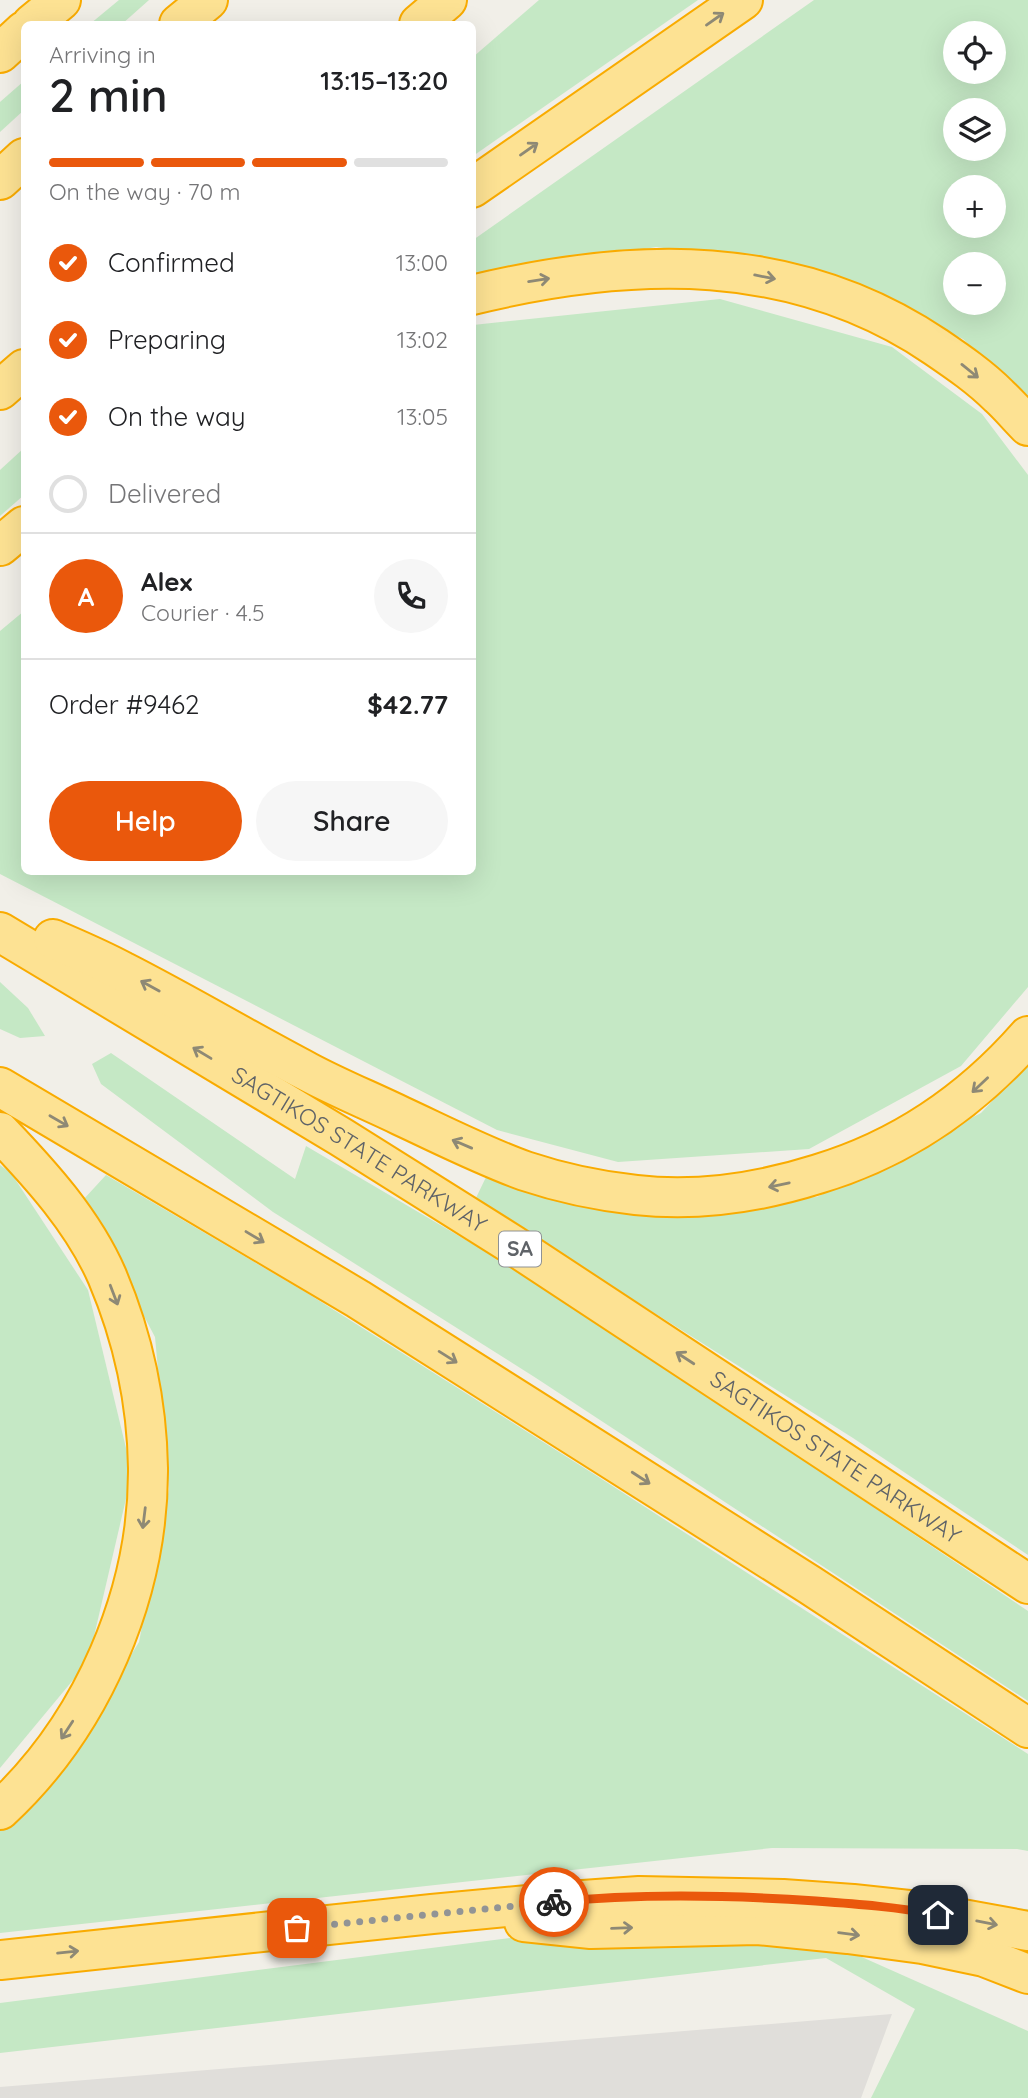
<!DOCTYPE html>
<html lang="en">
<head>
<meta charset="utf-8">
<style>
	body { margin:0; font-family:Quicksand,sans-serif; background:#f6f6f6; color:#202124; height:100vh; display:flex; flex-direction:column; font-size:26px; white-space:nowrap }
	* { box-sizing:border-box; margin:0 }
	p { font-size:23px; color:#757577 }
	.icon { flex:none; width:38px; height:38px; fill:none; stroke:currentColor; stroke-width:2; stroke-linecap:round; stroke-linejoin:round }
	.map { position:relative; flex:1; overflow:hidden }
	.drawer { position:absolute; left:21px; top:21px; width:455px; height:854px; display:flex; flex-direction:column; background:#fff; border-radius:10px; box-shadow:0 7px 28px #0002 }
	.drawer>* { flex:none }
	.tools { position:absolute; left:943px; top:21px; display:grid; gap:14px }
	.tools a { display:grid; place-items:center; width:63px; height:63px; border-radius:50%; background:#fff; box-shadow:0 7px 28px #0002; font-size:35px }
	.pin { position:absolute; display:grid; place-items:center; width:60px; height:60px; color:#fff; margin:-30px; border-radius:14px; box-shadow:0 4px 10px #0006 }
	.courier { position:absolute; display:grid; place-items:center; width:70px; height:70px; margin:-35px; border:5px solid #ea580c; border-radius:50%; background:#fff; color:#222; box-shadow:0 2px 9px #0007 }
	.summary em { font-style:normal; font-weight:600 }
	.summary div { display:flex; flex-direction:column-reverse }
	.summary { display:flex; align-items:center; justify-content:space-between; height:119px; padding:0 28px }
	h1 { font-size:46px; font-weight:600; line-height:52px }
	.bar { display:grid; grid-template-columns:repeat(4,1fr); gap:10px 7px; align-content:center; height:84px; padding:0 28px }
	.bar i { height:9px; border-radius:5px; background:#e0e0e0 }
	.bar .on { background:#ea580c }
	.bar p { grid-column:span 4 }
	.line { display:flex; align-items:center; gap:18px; padding:0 28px; border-top:2px solid #e0e0e0 }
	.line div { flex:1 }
	.round { display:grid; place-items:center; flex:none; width:74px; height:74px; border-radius:37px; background:#f6f6f6 }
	ol { padding:0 28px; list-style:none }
	li { display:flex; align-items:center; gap:21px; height:77px }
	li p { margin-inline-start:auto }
	li .icon { padding:7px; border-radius:50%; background:#ea580c; color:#fff; stroke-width:4 }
	li:last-child { color:#757577 }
	li i { width:38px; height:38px; border:4px solid #e0e0e0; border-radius:50% }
	.button { display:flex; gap:14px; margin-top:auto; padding:14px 28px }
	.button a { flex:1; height:80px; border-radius:42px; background:#ea580c; color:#fff; font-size:28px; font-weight:600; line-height:80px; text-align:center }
	.button a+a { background:#f6f6f6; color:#202124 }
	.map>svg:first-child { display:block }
	.industrial { fill:#e0deda }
	.green { fill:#c5e8c5; fill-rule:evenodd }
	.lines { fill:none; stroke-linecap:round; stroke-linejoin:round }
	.highway-casing { stroke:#f9ab00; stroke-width:42 }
	.highway { stroke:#fde293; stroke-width:38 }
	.oneway { stroke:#8e8975 }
	.done { stroke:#929495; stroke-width:7; stroke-dasharray:0 12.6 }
	.route { stroke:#ea580c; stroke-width:9 }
	.labels { text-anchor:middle; stroke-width:7; stroke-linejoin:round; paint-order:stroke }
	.shield { fill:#fff; stroke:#8f9295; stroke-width:2 }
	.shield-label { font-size:21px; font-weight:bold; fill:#5f6368 }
	.street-label { font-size:23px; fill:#5f6368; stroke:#fff }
</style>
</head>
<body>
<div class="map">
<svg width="1028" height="2098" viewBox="0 0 1028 2098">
	<rect width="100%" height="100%" fill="#f1efe8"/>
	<!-- industrial -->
	<path class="industrial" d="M892 2014 861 2098H0V2087Z"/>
	<!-- green -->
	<g class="green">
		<path d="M119 0H149L122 24H90Z"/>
		<path d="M539 0H698L473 156V57Z"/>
		<path d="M814 0H1028V403L963 339 812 268 656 247 473 278V240ZM956 33H994V72H956ZM956 110H994V149H956ZM956 187H994V226H956ZM956 264H994V303H956Z"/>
		<path d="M24 81V110L0 132V102Z"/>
		<path d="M720 299 892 347 982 414 1028 475V987L961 1066 809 1149 618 1162 497 1130 0 874V631L24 611V872H472L473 325Z"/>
		<path d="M24 448V495L0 516V470Z"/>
		<path d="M0 982 28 1008 45 1036 20 1038 0 1029Z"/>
		<path d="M111 1053 295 1179 306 1146 544 1286 1028 1611V1701L536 1378 273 1212 101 1084 92 1064Z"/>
		<path d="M1028 1063V1555L853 1438 475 1200 487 1175 620 1209 817 1197 981 1113Z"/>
		<path d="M0 1165 11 1173 88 1290 132 1473 88 1662 0 1768Z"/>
		<path d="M106 1175 307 1293 597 1476 1028 1754V1851L1017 1849 772 1848 0 1933V1830L51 1785 139 1642 169 1489 155 1337 83 1200Z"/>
		<path d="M808 1900 1028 1909V1946L855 1954 1028 2031V2098H871L915 2009 826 1958 0 2053V2003Z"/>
	</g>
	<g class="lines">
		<!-- highway casing -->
		<g class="highway-casing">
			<g id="highway">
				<path d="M32 24 61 0"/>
				<path d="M179 24 208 0"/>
				<path d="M419 24 447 0"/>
				<path d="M0 53 24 31"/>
				<path d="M0 180 24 158"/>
				<path d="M472 188 743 0"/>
				<path d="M472 295C633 256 794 251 936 347 958 362 980 377 999 396 1009 405 1018 416 1028 426"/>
				<path d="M0 390 24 369"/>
				<path d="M0 546 24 526"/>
				<path id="s1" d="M0 932 341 1137 513 1245 1028 1584"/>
				<path d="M53 939C76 949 100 959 122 971 185 1003 245 1039 308 1072 338 1088 370 1101 401 1116 442 1135 483 1156 525 1171 561 1183 599 1191 636 1195 697 1202 761 1192 818 1174 901 1149 971 1101 1028 1036"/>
				<path d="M0 1087 358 1299 810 1585 1028 1728"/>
				<path d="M0 1132C41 1175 83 1221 107 1276 133 1337 147 1402 148 1468 149 1594 92 1725 0 1810"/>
				<path d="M524 1922 591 1929 757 1925 848 1934 922 1944 984 1957 1028 1974"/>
				<path d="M0 1960 432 1914 569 1901 639 1896 783 1899 853 1904 918 1911 1028 1931"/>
			</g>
		</g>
		<!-- highway -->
		<use href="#highway" class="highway"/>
	</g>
	<!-- one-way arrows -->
	<defs><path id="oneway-shaft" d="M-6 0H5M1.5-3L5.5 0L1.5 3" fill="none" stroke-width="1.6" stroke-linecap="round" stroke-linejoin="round" transform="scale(1.75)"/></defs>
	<g class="oneway">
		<use href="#oneway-shaft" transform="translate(715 19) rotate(-35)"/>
		<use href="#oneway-shaft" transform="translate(529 149) rotate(-35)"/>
		<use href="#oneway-shaft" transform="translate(765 277) rotate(11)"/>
		<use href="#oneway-shaft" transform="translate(539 280) rotate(-9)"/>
		<use href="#oneway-shaft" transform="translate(970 371) rotate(39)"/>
		<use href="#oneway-shaft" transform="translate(150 986) rotate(-151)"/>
		<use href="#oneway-shaft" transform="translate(202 1053) rotate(-149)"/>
		<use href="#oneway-shaft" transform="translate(980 1085) rotate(137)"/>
		<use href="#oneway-shaft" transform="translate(59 1121) rotate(30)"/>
		<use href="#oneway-shaft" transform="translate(462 1144) rotate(-157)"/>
		<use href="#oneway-shaft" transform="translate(779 1185) rotate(168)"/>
		<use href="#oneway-shaft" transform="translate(255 1237) rotate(31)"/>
		<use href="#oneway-shaft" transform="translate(114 1295) rotate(69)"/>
		<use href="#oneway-shaft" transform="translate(448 1357) rotate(32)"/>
		<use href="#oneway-shaft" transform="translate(685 1358) rotate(-147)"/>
		<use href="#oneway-shaft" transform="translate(641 1478) rotate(33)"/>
		<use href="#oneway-shaft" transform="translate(144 1518) rotate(97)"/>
		<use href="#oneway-shaft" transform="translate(67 1730) rotate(123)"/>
		<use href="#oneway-shaft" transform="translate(987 1923) rotate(11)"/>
		<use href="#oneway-shaft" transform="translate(622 1928) rotate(-2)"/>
		<use href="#oneway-shaft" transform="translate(849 1934) rotate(7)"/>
		<use href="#oneway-shaft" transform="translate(68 1952) rotate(-6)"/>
	</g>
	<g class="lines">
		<!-- done -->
		<path class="done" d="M297 1928 554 1902"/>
		<!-- route -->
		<path class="route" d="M554 1902C641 1893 729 1895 816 1901 857 1904 898 1907 938 1915"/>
	</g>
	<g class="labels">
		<!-- shield labels -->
		<rect class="shield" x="499" y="1231.5" width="42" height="35" rx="5"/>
		<g class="shield-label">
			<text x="520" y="1256">SA</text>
		</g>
		<!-- street labels -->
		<g class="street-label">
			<text dy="8" stroke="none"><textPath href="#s1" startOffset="420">SAGTIKOS STATE PARKWAY</textPath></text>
			<text dy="8" stroke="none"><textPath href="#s1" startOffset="987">SAGTIKOS STATE PARKWAY</textPath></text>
		</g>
	</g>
</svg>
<div class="tools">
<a><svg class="icon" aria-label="locate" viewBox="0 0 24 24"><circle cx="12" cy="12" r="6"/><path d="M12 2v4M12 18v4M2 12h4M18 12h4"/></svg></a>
<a><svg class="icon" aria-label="layers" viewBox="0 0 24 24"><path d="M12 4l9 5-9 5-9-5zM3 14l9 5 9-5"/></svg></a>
<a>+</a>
<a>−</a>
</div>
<div class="pin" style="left:297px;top:1928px;background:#ea580c"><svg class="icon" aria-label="bag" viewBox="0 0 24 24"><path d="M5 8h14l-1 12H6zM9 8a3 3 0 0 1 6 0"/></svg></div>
<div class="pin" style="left:938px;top:1915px;background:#1f2937"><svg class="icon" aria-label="home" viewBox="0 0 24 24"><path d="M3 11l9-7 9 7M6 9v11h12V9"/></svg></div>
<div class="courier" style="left:554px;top:1902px"><svg class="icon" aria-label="bike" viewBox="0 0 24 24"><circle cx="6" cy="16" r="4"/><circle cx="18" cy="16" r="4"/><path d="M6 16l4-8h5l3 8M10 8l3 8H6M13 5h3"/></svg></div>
<section class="drawer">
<div class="summary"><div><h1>2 min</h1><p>Arriving in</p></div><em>13:15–13:20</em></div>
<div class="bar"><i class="on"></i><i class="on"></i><i class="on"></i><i></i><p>On the way · 70 m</p></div>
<ol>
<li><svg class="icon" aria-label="check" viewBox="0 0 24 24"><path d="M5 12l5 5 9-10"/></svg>Confirmed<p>13:00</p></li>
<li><svg class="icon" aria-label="check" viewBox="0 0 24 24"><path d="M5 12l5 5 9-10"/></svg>Preparing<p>13:02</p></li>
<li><svg class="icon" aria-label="check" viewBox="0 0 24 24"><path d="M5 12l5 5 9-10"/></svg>On the way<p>13:05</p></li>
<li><i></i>Delivered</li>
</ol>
<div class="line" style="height:126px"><b class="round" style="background:#ea580c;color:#fff">A</b><div><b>Alex</b><p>Courier · 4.5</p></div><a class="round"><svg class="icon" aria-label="phone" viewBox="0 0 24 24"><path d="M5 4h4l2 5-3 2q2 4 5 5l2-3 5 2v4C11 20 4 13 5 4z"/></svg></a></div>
<div class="line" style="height:91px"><div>Order #9462</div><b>$42.77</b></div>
<div class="button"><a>Help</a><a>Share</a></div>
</section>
</div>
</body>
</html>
